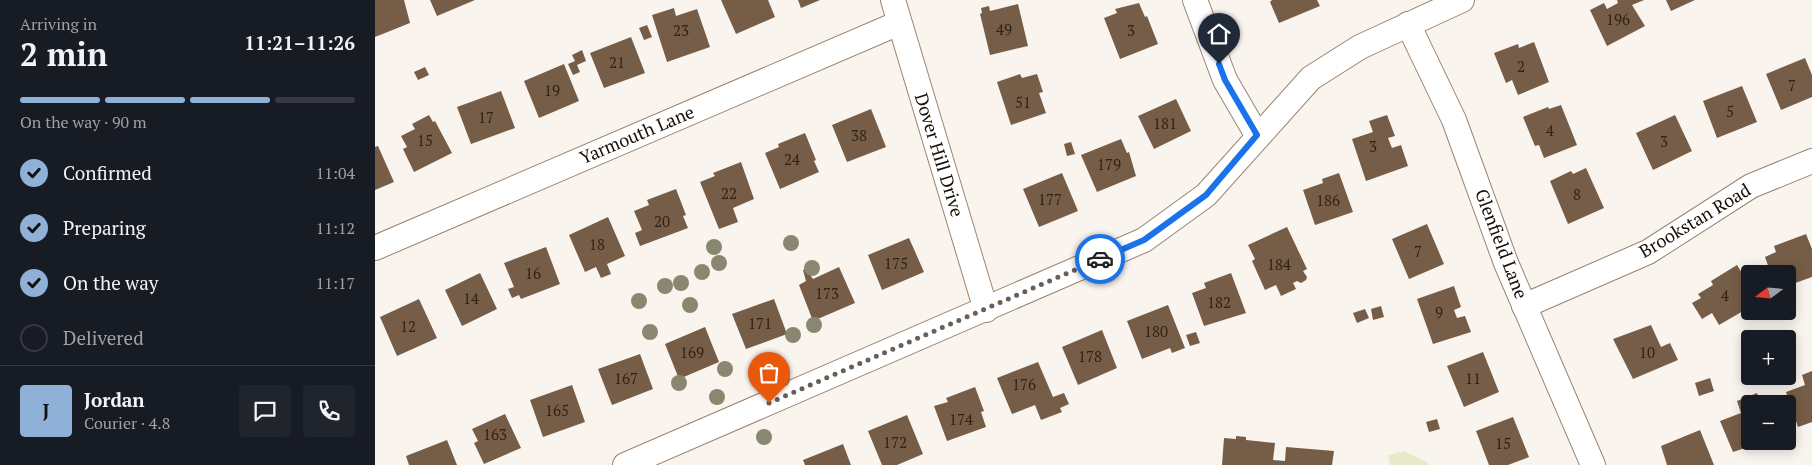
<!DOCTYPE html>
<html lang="en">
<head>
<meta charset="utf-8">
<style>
	body { margin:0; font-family:"PT Serif",serif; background:#20242c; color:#f1f3f6; height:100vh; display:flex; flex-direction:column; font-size:19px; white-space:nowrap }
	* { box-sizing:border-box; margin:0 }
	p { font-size:16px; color:#9ea1a6 }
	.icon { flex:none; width:28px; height:28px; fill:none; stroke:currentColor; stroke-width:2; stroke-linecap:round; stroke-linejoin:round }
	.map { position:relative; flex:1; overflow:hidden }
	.sheet { display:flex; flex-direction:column; background:#171b24; width:375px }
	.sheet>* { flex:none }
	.needle { width:32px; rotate:254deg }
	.tools { position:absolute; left:1366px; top:265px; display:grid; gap:10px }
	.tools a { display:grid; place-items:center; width:55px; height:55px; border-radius:5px; background:#171b24; box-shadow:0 2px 12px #0003; font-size:25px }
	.pin { position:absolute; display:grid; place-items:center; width:42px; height:42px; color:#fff; margin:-51px -21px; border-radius:50% 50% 50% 0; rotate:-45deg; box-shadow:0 0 5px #0007 }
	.pin .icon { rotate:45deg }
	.courier { position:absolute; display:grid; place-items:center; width:50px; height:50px; margin:-25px; border:4px solid #1a73e8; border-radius:50%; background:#fff; color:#222; box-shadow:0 1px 6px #0007 }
	.headline em { font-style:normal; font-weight:700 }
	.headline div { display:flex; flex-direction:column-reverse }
	.headline { display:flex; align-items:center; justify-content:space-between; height:85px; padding:0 20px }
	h1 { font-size:32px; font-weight:700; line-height:38px }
	.bar { display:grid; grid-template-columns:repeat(4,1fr); gap:8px 5px; align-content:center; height:60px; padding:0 20px }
	.bar i { height:6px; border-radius:4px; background:#363941 }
	.bar .active { background:#8fb1d7 }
	.bar p { grid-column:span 4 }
	.line { display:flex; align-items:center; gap:12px; padding:0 20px; border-top:1px solid #363941 }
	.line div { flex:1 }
	.round { display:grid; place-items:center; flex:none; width:52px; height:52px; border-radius:5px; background:#20242c }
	ol { padding:0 20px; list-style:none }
	li { display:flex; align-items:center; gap:15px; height:55px }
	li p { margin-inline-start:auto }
	li .icon { padding:5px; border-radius:50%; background:#8fb1d7; color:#111; stroke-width:4 }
	li:last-child { color:#9ea1a6 }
	li i { width:28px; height:28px; border:2px solid #363941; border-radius:50% }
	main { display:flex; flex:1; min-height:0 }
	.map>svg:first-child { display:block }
	.green { fill:#e8ebca }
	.building { fill:#765d47 }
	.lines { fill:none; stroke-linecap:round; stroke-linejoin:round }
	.minor-casing { stroke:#9e836c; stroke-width:26 }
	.minor { stroke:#fff; stroke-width:24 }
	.tree { fill:#89876f }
	.done { stroke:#675f58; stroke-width:5; stroke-dasharray:0 9 }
	.route { stroke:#1a73e8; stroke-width:6 }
	.labels { text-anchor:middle; stroke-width:4; stroke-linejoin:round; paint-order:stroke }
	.number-label { font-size:15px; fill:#302216 }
	.street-label { font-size:18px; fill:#180f06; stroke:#fff }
</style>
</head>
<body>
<main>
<section class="sheet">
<div class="headline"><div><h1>2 min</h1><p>Arriving in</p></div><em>11:21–11:26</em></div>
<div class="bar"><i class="active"></i><i class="active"></i><i class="active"></i><i></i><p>On the way · 90 m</p></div>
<ol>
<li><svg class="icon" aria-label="check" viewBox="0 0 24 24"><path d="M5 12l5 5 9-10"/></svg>Confirmed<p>11:04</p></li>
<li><svg class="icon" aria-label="check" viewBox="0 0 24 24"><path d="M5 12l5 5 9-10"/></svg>Preparing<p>11:12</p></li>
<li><svg class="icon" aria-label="check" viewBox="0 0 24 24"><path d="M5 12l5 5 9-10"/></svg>On the way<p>11:17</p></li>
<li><i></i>Delivered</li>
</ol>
<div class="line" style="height:90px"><b class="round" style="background:#8fb1d7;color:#111">J</b><div><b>Jordan</b><p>Courier · 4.8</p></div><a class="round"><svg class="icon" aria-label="chat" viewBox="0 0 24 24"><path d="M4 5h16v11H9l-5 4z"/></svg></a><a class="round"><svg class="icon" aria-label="phone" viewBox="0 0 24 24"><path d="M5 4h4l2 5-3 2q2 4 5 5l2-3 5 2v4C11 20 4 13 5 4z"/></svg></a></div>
</section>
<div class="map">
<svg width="1437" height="465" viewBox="0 0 1437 465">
	<rect width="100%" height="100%" fill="#faf4ef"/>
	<!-- green -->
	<path class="green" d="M1029 451 1052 462 1054 465H1015L1013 455Z"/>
	<!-- building -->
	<g class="building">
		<path d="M0 0H29L35 23 0 37Z"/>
		<path d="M55 0H100L62 16Z"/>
		<path d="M346 0H393L400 17 361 34Z"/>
		<path d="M423 0H445L426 8Z"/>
		<path d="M897 0H942L945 6 904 23 895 2Z"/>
		<path d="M1242 0H1269L1257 5 1270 26 1232 46 1215 10 1229 3 1232 9 1243 3Z"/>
		<path d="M1291 0H1320L1296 11Z"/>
		<path d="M764 3 770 17 772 16 783 44 745 59 729 18 742 13 740 9Z"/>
		<path d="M643 4 653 46 615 55 605 14 607 13 606 8 614 6 615 11Z"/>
		<path d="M299 8 301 16 322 9 335 47 292 62 277 15Z"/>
		<path d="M272 25 277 37 269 40 264 28Z"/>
		<path d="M256 37 270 73 229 88 215 53Z"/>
		<path d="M1159 42 1174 82 1143 95 1137 80 1131 83 1119 53 1143 44 1144 48Z"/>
		<path d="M207 50 211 61 202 65 205 72 198 75 193 64 200 61 197 55Z"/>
		<path d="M1430 58 1437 75V97L1406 110 1391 74Z"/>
		<path d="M189 64 204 101 164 118 149 81Z"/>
		<path d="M50 67 54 75 43 80 39 72Z"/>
		<path d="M645 74 647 78 662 74 668 92 664 93 671 113 636 125 622 82Z"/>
		<path d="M1367 86 1382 122 1342 138 1328 101Z"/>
		<path d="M126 91 140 128 96 144 82 107Z"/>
		<path d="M801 99 816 131 779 149 763 116Z"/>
		<path d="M1186 105 1202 145 1169 158 1164 145 1160 146 1148 117 1173 107 1174 109Z"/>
		<path d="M496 109 511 147 472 162 457 125Z"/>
		<path d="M54 115 58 122 60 121 77 153 39 172 28 149 32 147 26 136 40 129 37 124Z"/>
		<path d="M1012 115 1020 136 1013 138 1017 148 1026 145 1033 166 991 181 977 139 998 132 994 121Z"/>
		<path d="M1300 115 1317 151 1278 170 1261 133Z"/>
		<path d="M430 133 441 160 439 161 444 172 405 189 390 153 404 147 403 144Z"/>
		<path d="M746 139 752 153 754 152 761 176 722 192 706 155Z"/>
		<path d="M696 142 700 154 692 156 689 144Z"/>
		<path d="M3 146 19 182 0 190V147Z"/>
		<path d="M366 162 379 199 358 208 363 222 344 229 325 182 340 176 338 173Z"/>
		<path d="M1211 168 1229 208 1193 224 1175 181 1196 171 1198 174Z"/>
		<path d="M687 173 703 211 664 227 648 189Z"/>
		<path d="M964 173 978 212 940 225 928 190 948 183 947 179Z"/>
		<path d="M301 189 311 215 308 216 313 228 265 246 260 233 267 230 259 211 274 205 272 200Z"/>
		<path d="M233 217 250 256 232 264 236 274 226 278 221 267 210 272 194 235Z"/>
		<path d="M1052 224 1069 264 1034 279 1017 239Z"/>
		<path d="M912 227 932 269 928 271 932 277 931 280 926 283 922 281 918 283 921 289 906 296 901 285 890 290 877 261 880 259 873 245Z"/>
		<path d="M1431 234 1437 249V277L1412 286V274H1396L1390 257 1401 252 1399 246Z"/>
		<path d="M534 238 549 272 507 290 493 255Z"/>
		<path d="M171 247 185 284 146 299 144 295 137 298 133 289 139 287 129 263Z"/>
		<path d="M1362 265 1375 286V307L1344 325 1337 313 1327 319 1317 303 1326 298 1323 294 1338 285 1336 281Z"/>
		<path d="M464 267 480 303 438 321 424 285 431 281 428 270 431 269 438 279Z"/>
		<path d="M105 273 122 309 87 326 70 290Z"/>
		<path d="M856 273 871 313 829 326 817 293 831 288 829 283Z"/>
		<path d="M1079 286 1086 307 1079 310 1082 318 1090 316 1096 332 1058 344 1042 299Z"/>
		<path d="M44 299 62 338 22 356 5 317Z"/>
		<path d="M399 299 412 334 371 349 357 314Z"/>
		<path d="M793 305 810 348 797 353 795 348 767 359 752 321Z"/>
		<path d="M1006 306 1009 317 998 320 996 309Z"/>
		<path d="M990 309 994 318 982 323 978 313Z"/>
		<path d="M1276 325 1286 347 1295 343 1303 360 1258 379 1238 339Z"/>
		<path d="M330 327 344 362 304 379 290 344Z"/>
		<path d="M727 330 742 368 703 385 687 347Z"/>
		<path d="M821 332 825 343 815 346 811 335Z"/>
		<path d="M1108 352 1124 392 1089 407 1072 366Z"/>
		<path d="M265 354 278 389 237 405 223 369Z"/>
		<path d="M663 362 678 397 689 393 694 404 685 408 687 412 666 420 660 405 637 414 622 378Z"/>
		<path d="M1437 371V422L1423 427 1411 392 1430 385 1427 375Z"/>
		<path d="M1335 378 1339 391 1324 396 1320 383Z"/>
		<path d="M197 385 210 422 168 437 155 400Z"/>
		<path d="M600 387 609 411 606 412 611 427 572 441 559 406 573 402 571 398Z"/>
		<path d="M1382 393 1386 403 1395 400 1397 404H1375V441H1391L1358 452 1345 421 1366 413 1362 401Z"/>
		<path d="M130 414 146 448 109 464 99 443 103 441 97 429Z"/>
		<path d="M532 415 548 454 522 465H507L493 431Z"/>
		<path d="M1138 417 1154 457 1133 465H1114L1101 431Z"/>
		<path d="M1062 419 1065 429 1054 432 1051 422Z"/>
		<path d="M1325 430 1339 465H1292L1286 446Z"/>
		<path d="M861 436 871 437V440L900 443 898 460 910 461 911 447 959 451 957 465H847L849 438 861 439Z"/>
		<path d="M72 440 82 465H34L31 456Z"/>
		<path d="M468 444 476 465H430L428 460Z"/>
	</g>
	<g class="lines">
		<!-- minor casing -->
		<g class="minor-casing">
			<g id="minor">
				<path d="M518 0 611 310"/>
				<path d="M820 0 850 80 882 135"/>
				<path d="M1033 24 1079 120 1131 263 1218 465"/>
				<path d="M0 248 524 23"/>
				<path d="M1149 306 1273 252 1376 186 1437 161"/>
				<path d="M250 465 769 240 831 195 936 78 985 47 1087 0"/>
			</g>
		</g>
		<!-- minor -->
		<use href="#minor" class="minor"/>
	</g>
	<!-- trees -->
	<g class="tree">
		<circle cx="416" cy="243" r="8"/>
		<circle cx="339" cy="247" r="8"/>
		<circle cx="344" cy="263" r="8"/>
		<circle cx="437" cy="268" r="8"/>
		<circle cx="327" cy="272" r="8"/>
		<circle cx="306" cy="283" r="8"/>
		<circle cx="290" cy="286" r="8"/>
		<circle cx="264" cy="301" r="8"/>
		<circle cx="315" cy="305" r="8"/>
		<circle cx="439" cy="325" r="8"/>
		<circle cx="275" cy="332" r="8"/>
		<circle cx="418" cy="335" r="8"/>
		<circle cx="350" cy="369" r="8"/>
		<circle cx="407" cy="379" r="8"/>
		<circle cx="304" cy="383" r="8"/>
		<circle cx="342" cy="397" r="8"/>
		<circle cx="389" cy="437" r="8"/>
	</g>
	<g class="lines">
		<!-- done -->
		<path class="done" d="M394 403 725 259"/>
		<!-- route -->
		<path class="route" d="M725 259 769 240 831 195 882 135 850 80 844 64"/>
	</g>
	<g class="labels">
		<!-- number labels -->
		<g class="number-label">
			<text x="1243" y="25">196</text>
			<text x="629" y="35">49</text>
			<text x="306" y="36">23</text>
			<text x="756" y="36">3</text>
			<text x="242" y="68">21</text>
			<text x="1146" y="72">2</text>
			<text x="1417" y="91">7</text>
			<text x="177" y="96">19</text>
			<text x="648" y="108">51</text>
			<text x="1355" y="117">5</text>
			<text x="111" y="123">17</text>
			<text x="790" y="129">181</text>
			<text x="1175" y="136">4</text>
			<text x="484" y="141">38</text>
			<text x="50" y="146">15</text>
			<text x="1289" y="147">3</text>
			<text x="998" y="152">3</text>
			<text x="417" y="165">24</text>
			<text x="734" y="170">179</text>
			<text x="354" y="199">22</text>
			<text x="1202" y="200">8</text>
			<text x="675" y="205">177</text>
			<text x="953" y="206">186</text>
			<text x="287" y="227">20</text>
			<text x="222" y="250">18</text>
			<text x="1043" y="257">7</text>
			<text x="521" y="269">175</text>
			<text x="904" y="270">184</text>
			<text x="158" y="279">16</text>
			<text x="452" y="299">173</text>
			<text x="1350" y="301">4</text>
			<text x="96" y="304">14</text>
			<text x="844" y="308">182</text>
			<text x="1064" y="318">9</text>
			<text x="385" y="329">171</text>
			<text x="33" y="332">12</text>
			<text x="781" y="337">180</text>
			<text x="317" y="358">169</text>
			<text x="1272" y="358">10</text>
			<text x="715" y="362">178</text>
			<text x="251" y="384">167</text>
			<text x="1098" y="384">11</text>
			<text x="649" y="390">176</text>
			<text x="182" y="416">165</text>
			<text x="586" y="425">174</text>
			<text x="120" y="440">163</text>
			<text x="520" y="448">172</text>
			<text x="1128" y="449">15</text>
		</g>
		<!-- street labels -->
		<g class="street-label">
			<text transform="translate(262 135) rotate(-23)" y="6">Yarmouth Lane</text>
			<text transform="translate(564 155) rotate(73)" y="6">Dover Hill Drive</text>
			<text transform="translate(1320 221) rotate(-31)" y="6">Brookstan Road</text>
			<text transform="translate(1126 244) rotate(69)" y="6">Glenfield Lane</text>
		</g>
	</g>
</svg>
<div class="tools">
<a><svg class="needle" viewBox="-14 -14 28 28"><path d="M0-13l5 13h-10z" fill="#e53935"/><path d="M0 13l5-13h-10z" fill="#9ea1a6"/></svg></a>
<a>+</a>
<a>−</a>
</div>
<div class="pin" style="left:394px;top:403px;background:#ea580c"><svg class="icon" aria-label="bag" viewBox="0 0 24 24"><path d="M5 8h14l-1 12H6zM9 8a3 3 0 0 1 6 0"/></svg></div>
<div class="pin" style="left:844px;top:64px;background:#1f2937"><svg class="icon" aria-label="home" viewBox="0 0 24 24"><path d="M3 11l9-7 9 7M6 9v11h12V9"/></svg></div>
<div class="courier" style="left:725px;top:259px"><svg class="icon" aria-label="car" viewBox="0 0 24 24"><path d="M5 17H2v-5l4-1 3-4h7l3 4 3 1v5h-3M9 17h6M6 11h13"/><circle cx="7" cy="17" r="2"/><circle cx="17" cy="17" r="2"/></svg></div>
</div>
</main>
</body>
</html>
